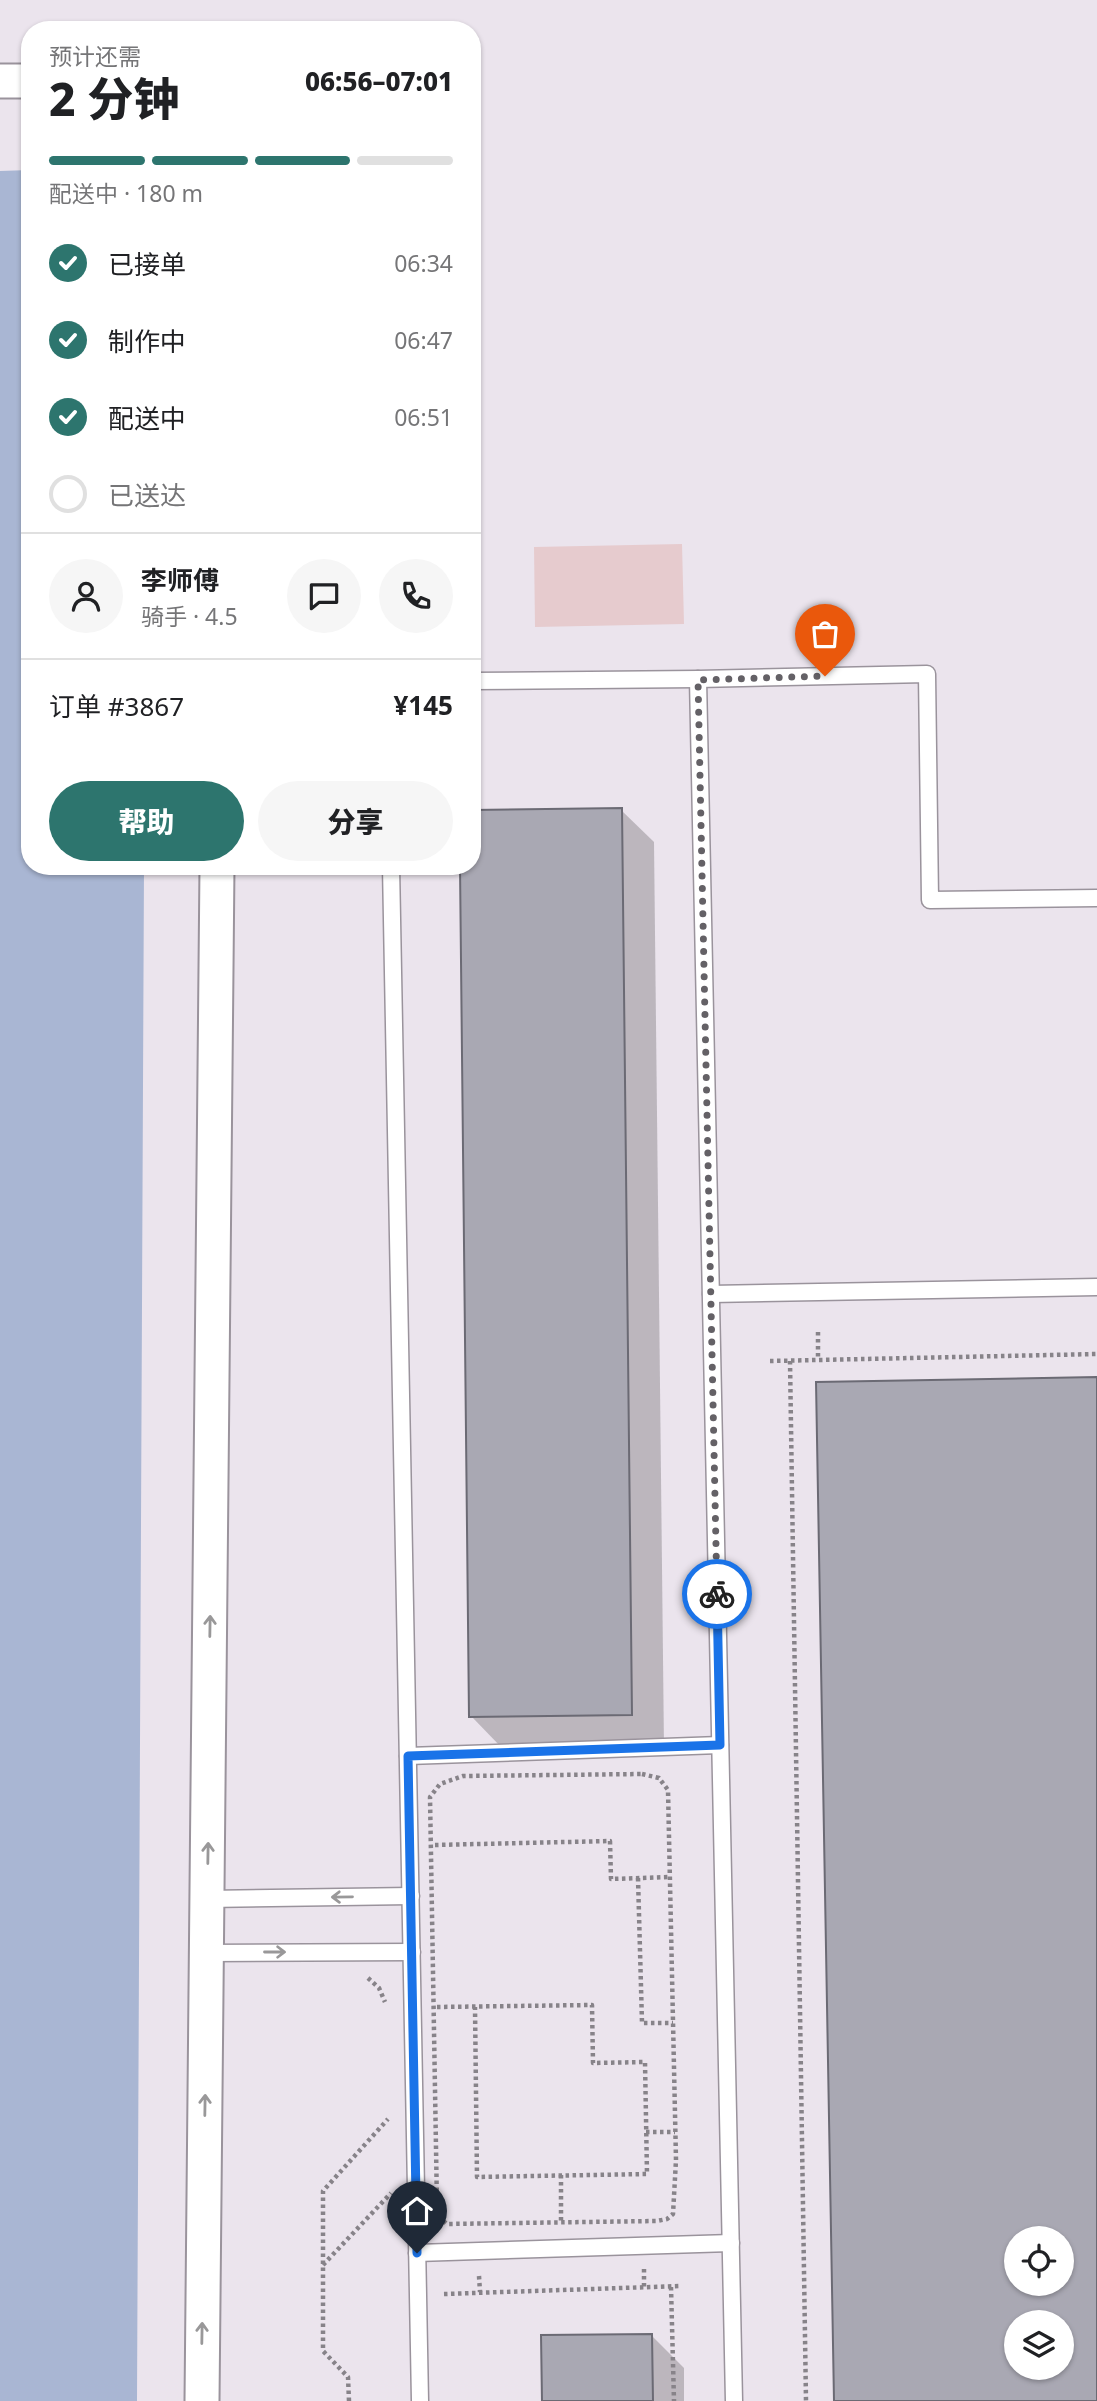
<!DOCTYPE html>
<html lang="zh">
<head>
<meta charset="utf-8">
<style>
	body { margin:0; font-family:"Noto Sans","Noto Sans SC",sans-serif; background:#f6f6f6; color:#202124; height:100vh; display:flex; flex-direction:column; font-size:26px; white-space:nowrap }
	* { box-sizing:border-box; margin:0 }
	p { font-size:23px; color:#757577 }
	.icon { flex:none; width:38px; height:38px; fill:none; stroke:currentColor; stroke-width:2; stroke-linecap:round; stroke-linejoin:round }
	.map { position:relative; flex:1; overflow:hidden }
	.panel { position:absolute; left:21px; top:21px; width:460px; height:854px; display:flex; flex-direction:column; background:#fff; border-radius:28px; box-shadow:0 2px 5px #0004 }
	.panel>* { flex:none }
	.buttons { position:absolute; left:1004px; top:2226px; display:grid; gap:14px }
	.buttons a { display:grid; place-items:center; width:70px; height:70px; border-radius:50%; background:#fff; box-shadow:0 2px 5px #0004; font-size:35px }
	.pin { position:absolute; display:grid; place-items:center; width:60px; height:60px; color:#fff; margin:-72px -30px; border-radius:50% 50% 50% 0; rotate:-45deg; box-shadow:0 0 7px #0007 }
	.pin .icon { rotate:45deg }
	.courier { position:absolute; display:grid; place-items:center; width:70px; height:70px; margin:-35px; border:5px solid #1a73e8; border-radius:50%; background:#fff; color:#222; box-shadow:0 2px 9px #0007 }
	.summary em { font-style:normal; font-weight:800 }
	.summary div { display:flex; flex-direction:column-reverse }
	.summary { display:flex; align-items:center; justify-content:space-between; height:119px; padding:0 28px }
	h1 { font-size:46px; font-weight:800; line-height:52px }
	.bar { display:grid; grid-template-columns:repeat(4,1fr); gap:10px 7px; align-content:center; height:84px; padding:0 28px }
	.bar i { height:9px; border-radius:5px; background:#e0e0e0 }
	.bar .selected { background:#2d756e }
	.bar p { grid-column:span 4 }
	.line { display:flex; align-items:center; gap:18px; padding:0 28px; border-top:2px solid #e0e0e0 }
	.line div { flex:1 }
	.round { display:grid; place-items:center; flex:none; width:74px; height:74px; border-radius:37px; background:#f6f6f6 }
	ol { padding:0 28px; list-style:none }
	li { display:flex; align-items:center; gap:21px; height:77px }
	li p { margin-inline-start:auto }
	li .icon { padding:7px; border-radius:50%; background:#2d756e; color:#fff; stroke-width:4 }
	li:last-child { color:#757577 }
	li i { width:38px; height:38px; border:4px solid #e0e0e0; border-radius:50% }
	.primary-button { display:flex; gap:14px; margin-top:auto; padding:14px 28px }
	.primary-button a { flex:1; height:80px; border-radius:42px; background:#2d756e; color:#fff; font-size:28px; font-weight:800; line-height:80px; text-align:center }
	.primary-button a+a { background:#f6f6f6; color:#202124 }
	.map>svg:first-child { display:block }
	.green { fill:#e6cbce }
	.water { fill:#a9b6d3 }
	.shadow { fill:#0003; fill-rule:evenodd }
	.building { fill:#a9a8b3; stroke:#6b6a74; stroke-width:2; fill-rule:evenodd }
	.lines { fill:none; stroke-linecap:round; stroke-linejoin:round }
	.service-casing { stroke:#9a939c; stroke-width:19 }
	.minor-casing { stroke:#9a939c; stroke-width:37 }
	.path { stroke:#878389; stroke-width:4.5; stroke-dasharray:3.5 3.5; stroke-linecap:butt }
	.service { stroke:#fff; stroke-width:16 }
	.minor { stroke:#fff; stroke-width:33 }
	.oneway { stroke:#999899 }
	.done { stroke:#646166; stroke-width:7; stroke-dasharray:0 12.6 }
	.route { stroke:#1a73e8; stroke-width:9 }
</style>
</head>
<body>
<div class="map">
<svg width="1097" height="2401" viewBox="0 0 1097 2401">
	<rect width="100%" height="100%" fill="#ebe4ed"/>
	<!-- green -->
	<path class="green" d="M682 544 684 624 535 627 534 547Z"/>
	<!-- water -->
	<path class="water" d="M30 170V866H144L137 2401H0V171Z"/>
	<!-- shadow -->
	<g class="shadow">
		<path d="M621 810 654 842 664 1747 503 1749 471 1716 472 866Z"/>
		<path d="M1097 1378V2401H836ZM1017 2238H1062V2284H1017ZM1017 2322H1062V2368H1017Z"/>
		<path d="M651 2335 684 2368V2401H544Z"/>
	</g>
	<!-- building -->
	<g class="building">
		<path d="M622 808 632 1715 469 1717 460 866H472V810Z"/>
		<path d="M1097 1377V2401H834L816 1382ZM1017 2238H1062V2284H1017ZM1017 2322H1062V2368H1017Z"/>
		<path d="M652 2334 653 2401H542L541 2335Z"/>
	</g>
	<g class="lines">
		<!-- service casing -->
		<g class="service-casing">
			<g id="service">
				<path d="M698 679 734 2401"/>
				<path d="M472 681 698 679 927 674 930 900 1097 898"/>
				<path d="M391 866 420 2401"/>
				<path d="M711 1294 1097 1287"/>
				<path d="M408 1756 720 1745"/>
				<path d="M207 1899 411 1896"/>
				<path d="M207 1953 412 1952"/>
				<path d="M417 2253 731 2243"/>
			</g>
		</g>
		<!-- minor casing -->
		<g class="minor-casing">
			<g id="minor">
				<path d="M0 81H30"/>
				<path d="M202 2401 217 866"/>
			</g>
		</g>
		<!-- path -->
		<g class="path">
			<path d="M818 1332V1360"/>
			<path d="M770 1361 1097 1354"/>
			<path d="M790 1361 806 2401"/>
			<path d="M642 1774 659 1778 668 1790 676 2160 673 2214 667 2219 657 2221 447 2224 441 2219 437 2206 430 1797 440 1784 463 1776Z"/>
			<path d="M435 1845 610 1841 611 1879 670 1877"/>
			<path d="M638 1878 642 2023H673"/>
			<path d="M368 1978 379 1988 385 2002"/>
			<path d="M437 2007 592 2005 593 2063 645 2062 647 2174 477 2177 475 2007"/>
			<path d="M646 2132H675"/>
			<path d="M561 2175V2223"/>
			<path d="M323 2265 391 2193"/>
			<path d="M644 2269V2287"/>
			<path d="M479 2276 480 2292"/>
			<path d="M671 2287 674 2401"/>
			<path d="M444 2294 681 2286"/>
			<path d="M349 2401 348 2377 323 2351V2191L388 2119"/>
		</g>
		<!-- service -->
		<use href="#service" class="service"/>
		<!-- minor -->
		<use href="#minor" class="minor"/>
	</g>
	<!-- one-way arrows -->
	<defs><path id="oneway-shaft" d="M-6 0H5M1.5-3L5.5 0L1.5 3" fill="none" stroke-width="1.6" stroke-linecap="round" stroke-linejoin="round" transform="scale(1.75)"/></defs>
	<g class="oneway">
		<use href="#oneway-shaft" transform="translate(210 1626) rotate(-89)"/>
		<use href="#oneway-shaft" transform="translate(208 1853) rotate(-89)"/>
		<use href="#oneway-shaft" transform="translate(342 1897) rotate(179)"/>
		<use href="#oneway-shaft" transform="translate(275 1952)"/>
		<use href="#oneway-shaft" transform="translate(205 2105) rotate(-89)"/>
		<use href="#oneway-shaft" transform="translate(202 2333) rotate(-89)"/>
	</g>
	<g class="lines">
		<!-- done -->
		<path class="done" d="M717 1594 698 680 825 676"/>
		<!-- route -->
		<path class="route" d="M417 2253 408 1756 720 1745 717 1594"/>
	</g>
</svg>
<div class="buttons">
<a><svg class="icon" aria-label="locate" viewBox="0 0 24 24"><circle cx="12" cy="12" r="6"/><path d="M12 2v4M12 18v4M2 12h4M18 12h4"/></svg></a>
<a><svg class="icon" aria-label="layers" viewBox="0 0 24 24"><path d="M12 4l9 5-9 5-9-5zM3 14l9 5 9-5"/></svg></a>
</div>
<div class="pin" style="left:825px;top:676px;background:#ea580c"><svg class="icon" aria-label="bag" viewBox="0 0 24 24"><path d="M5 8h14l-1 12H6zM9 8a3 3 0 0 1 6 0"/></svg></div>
<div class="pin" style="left:417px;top:2253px;background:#1f2937"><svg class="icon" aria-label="home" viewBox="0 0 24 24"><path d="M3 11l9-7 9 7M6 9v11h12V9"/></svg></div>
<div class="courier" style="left:717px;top:1594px"><svg class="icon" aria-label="bike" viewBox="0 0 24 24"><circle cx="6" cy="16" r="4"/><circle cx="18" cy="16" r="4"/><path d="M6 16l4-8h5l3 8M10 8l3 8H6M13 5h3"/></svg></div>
<section class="panel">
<div class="summary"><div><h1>2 分钟</h1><p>预计还需</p></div><em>06:56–07:01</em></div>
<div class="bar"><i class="selected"></i><i class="selected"></i><i class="selected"></i><i></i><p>配送中 · 180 m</p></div>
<ol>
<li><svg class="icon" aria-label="check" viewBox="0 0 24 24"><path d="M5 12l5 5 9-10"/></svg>已接单<p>06:34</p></li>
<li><svg class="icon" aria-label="check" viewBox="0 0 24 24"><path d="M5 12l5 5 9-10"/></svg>制作中<p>06:47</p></li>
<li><svg class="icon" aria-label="check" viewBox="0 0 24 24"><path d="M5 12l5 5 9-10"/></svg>配送中<p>06:51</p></li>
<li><i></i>已送达</li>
</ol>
<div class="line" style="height:126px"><a class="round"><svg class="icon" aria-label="person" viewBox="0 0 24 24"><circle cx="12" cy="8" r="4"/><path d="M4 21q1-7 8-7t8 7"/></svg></a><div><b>李师傅</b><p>骑手 · 4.5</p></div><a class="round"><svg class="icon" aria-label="chat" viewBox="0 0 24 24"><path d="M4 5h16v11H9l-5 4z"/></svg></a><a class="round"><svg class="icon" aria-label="phone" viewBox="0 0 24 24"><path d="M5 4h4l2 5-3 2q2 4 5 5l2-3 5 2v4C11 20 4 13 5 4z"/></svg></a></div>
<div class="line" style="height:91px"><div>订单 #3867</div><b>¥145</b></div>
<div class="primary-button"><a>帮助</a><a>分享</a></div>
</section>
</div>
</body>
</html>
